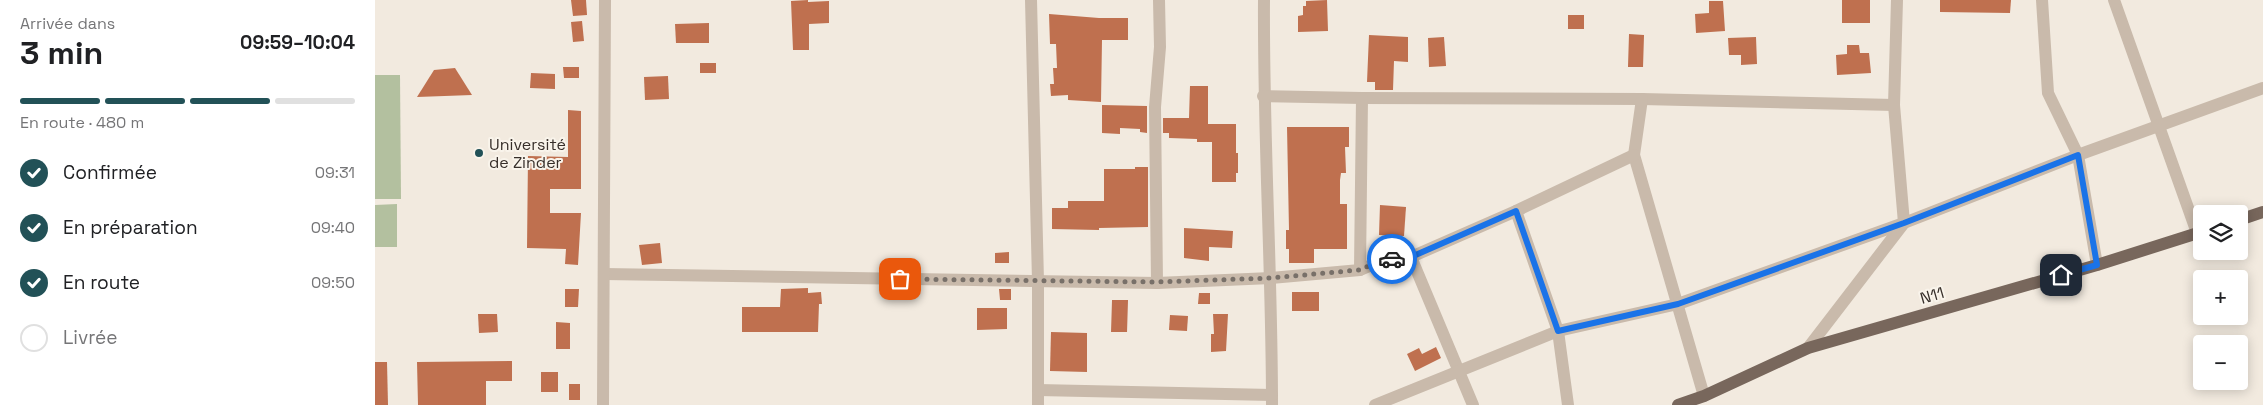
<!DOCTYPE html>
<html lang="fr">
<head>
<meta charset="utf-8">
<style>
	body { margin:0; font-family:"Space Grotesk",sans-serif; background:#f6f6f6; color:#202124; height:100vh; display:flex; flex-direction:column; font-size:19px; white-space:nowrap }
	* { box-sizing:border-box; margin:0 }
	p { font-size:16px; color:#757577 }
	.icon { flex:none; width:28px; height:28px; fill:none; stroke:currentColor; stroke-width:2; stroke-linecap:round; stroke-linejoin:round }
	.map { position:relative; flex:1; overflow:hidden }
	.details { display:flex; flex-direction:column; background:#fff; width:375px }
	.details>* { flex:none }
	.buttons { position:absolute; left:1818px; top:205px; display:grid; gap:10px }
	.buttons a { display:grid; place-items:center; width:55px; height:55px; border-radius:5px; background:#fff; box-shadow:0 2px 12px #0003; font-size:25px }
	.pin { position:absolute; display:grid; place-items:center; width:42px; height:42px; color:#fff; margin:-21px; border-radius:10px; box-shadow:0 2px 8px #0006 }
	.courier { position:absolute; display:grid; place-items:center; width:50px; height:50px; margin:-25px; border:4px solid #1a73e8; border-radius:50%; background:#fff; color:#222; box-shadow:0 1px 6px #0007 }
	.head em { font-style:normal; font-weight:700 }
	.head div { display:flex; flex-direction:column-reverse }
	.head { display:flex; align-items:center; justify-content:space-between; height:85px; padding:0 20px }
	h1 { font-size:32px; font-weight:700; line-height:38px }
	.bar { display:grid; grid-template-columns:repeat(4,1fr); gap:8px 5px; align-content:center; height:60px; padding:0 20px }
	.bar i { height:6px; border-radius:4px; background:#e0e0e0 }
	.bar .selected { background:#225157 }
	.bar p { grid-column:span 4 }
	ol { padding:0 20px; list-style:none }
	li { display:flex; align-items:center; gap:15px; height:55px }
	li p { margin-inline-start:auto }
	li .icon { padding:5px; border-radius:50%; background:#225157; color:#fff; stroke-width:4 }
	li:last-child { color:#757577 }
	li i { width:28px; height:28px; border:2px solid #e0e0e0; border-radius:50% }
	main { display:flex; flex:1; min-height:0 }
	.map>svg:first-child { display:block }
	.green { fill:#b3c09f }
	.building { fill:#bf704f }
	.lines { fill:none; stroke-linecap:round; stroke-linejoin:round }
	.street { stroke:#c9baab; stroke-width:12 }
	.primary { stroke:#78675c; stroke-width:12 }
	.done { stroke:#787069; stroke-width:5; stroke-dasharray:0 9 }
	.route { stroke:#1a73e8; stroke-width:6 }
	.poi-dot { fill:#225157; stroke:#f9f4eb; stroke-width:2 }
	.labels { text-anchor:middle; stroke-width:4; stroke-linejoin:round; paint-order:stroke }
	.poi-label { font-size:16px; fill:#372f2a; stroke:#f9f4eb; text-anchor:start }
	.street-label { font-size:16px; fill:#372f2a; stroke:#f9f4eb }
</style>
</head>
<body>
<main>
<section class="details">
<div class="head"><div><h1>3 min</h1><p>Arrivée dans</p></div><em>09:59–10:04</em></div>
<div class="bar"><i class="selected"></i><i class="selected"></i><i class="selected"></i><i></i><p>En route · 480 m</p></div>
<ol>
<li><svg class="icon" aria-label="check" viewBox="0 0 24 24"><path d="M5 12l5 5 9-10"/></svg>Confirmée<p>09:31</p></li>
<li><svg class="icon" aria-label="check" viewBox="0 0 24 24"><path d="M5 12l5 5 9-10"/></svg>En préparation<p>09:40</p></li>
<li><svg class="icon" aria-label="check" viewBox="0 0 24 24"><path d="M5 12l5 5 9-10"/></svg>En route<p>09:50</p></li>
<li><i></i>Livrée</li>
</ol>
</section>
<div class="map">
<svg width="1888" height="405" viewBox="0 0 1888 405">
	<rect width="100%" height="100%" fill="#f2eadf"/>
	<!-- green -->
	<g class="green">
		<path d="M0 75H25L26 199H0Z"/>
		<path d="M22 204V247H0V205Z"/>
	</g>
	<!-- building -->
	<g class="building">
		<path d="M196 0H211L212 15 198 16Z"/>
		<path d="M433 0V2L454 1V23L434 24V50H418L416 1Z"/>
		<path d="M952 0 953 31 923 32V16L928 15V6H931V1Z"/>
		<rect x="1467" y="0" width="28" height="23"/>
		<path d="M1565 0H1636L1635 13 1565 12Z"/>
		<path d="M1334 1H1348L1350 31 1321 33 1320 14 1334 13Z"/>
		<path d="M674 14 724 18H753V40H727L726 102 693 100V95L676 96 675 84H679L678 68H682L681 44H675Z"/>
		<rect x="1193" y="15" width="16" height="14"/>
		<path d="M207 21 209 41 198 42 196 22Z"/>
		<path d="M334 23V43H301L300 24Z"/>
		<path d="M1254 34 1269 35 1268 67H1253Z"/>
		<path d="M994 35 1033 37V62L1019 61 1018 90H1000V82H992Z"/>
		<path d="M1069 37 1071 66 1054 67 1053 38Z"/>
		<path d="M1381 37 1382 64 1366 65V55H1354L1353 38Z"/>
		<path d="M1472 45H1484L1485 53H1494L1496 73 1462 75 1461 55 1472 54Z"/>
		<rect x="325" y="63" width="16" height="10"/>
		<path d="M188 67H204V78H189Z"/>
		<path d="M80 68 97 95 42 97 59 70Z"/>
		<path d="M156 73 180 74V89L155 88Z"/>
		<path d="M293 76 294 99 270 100 269 77Z"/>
		<path d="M815 86H833V124H861V153H863V173H861V182H837V142H822V139L794 138V133H788V118H814Z"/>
		<path d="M727 105 772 106V133L765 132V129L745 128V134L727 133Z"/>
		<path d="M193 110 206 111V189H175V213H206L203 265 190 264 191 249 152 248 153 156 193 157Z"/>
		<path d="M912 127H974V147H970L971 173H966L965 180V204H972V249H939V263H914V249H911V230H914Z"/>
		<path d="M760 167H773V227L724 228V230L677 229V208H693V201H729V169H760Z"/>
		<path d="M1005 205 1031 207 1029 236 1004 235Z"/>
		<path d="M809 228 858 231 857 248 834 247V261L809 258Z"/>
		<path d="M285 243 287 263 267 265 264 245Z"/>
		<path d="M634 252V263H620V253Z"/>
		<path d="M433 288V293L446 292 447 304H444L443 332H367V307H405L406 289Z"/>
		<path d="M190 289H204L203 307H190Z"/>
		<path d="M624 289H636V300H625Z"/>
		<rect x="917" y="292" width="27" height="19"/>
		<path d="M824 293H835V304H823Z"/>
		<path d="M737 300H753L752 332H736Z"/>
		<path d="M602 308H632V329L602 330Z"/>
		<path d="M103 314H122L123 332 104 333Z"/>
		<path d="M838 314H853L851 351 836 352V334H839Z"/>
		<path d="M795 315 813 316 812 331 794 330Z"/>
		<path d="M181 322 195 323V349H181Z"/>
		<path d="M676 332 712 333V372L675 371Z"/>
		<path d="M1061 347 1066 358 1040 371 1032 354 1044 348 1047 354Z"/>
		<path d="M137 361V381H111V405H43L42 362Z"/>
		<path d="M0 362H12L13 405H0Z"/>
		<rect x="166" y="372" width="17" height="20"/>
		<rect x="194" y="384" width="11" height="16"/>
	</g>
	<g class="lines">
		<!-- street -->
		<g class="street">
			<path d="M656 0 663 281V405"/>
			<path d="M889 0C888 135 897 270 897 405"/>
			<path d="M1667 0 1673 93 1703 155 1722 265"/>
			<path d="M1739 0 1822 233"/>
			<path d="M888 96 987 98 1267 99 1519 105"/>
			<path d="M1267 99 1259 155 1329 396"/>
			<path d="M1141 211 1183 331 1193 405"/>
			<path d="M1036 257 1098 405"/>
			<path d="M985 270 987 98"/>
			<path d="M229 274 782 283 896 278 985 270 1008 260 1036 257 1141 211 1259 155"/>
			<path d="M782 283 780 107 785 47 784 0"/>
			<path d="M1433 348 1529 223 1519 105 1522 0"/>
			<path d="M663 390 897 395"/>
			<path d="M228 405 230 0"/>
			<path d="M1000 405 1183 331 1303 304 1529 223 1703 155 1888 88"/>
		</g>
		<!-- primary -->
		<g class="primary">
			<path d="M1864 220 1888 212"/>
			<path d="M1303 405 1329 396 1433 348 1722 265 1826 232"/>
		</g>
	</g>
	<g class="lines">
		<!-- done -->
		<path class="done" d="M525 279 782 282 896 278 984 270 1008 260 1017 259"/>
		<!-- route -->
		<path class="route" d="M1017 259 1036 257 1141 211 1183 331 1303 304 1529 223 1703 155 1722 265 1686 275"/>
	</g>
	<!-- markers -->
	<circle class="poi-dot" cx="104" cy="153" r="5"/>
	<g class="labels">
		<!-- poi labels -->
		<g class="poi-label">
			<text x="114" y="150">Université<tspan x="114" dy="18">de Zinder</tspan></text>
		</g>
		<!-- street labels -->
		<g class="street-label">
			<text transform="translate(1557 295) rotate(-16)" y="6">N11</text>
		</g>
	</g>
</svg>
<div class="buttons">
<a><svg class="icon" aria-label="layers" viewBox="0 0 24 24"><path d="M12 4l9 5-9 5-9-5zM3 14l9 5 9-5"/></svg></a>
<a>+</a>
<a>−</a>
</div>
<div class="pin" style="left:525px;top:279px;background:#ea580c"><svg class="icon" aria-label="bag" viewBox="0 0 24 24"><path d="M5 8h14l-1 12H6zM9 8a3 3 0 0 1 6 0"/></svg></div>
<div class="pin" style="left:1686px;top:275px;background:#1f2937"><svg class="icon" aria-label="home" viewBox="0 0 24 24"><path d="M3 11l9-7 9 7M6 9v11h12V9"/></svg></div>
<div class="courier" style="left:1017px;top:259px"><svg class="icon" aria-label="car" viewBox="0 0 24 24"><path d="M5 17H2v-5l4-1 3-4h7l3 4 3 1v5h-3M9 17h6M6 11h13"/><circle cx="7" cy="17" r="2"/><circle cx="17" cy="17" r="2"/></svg></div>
</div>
</main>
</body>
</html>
